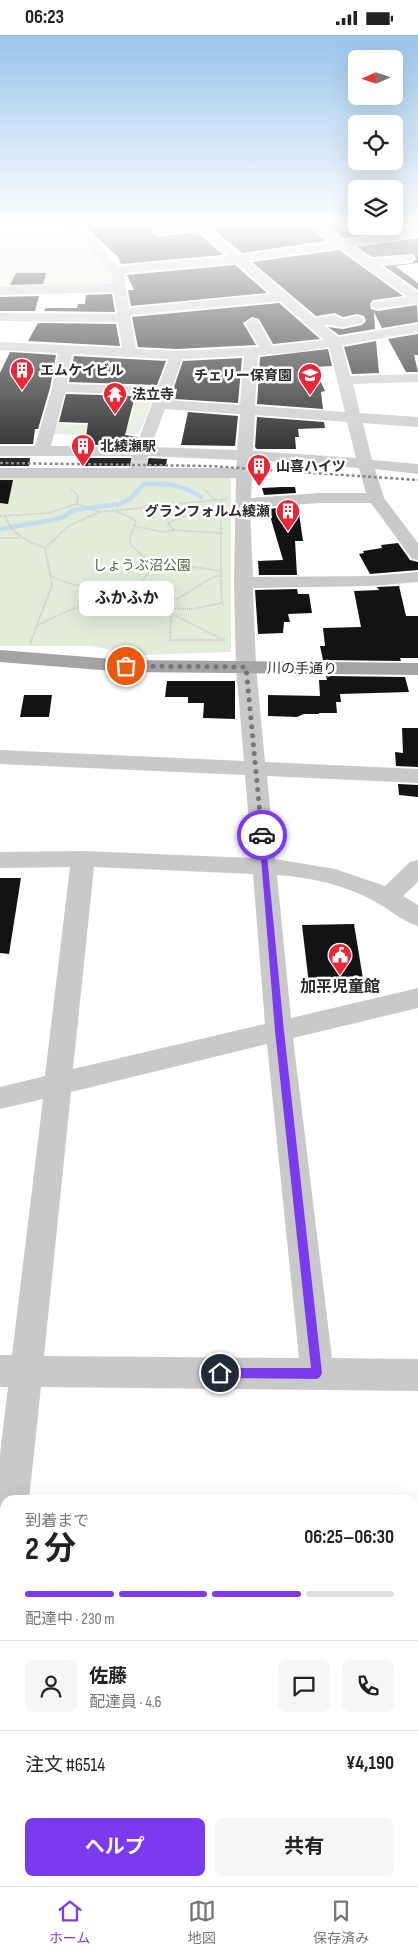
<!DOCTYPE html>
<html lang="ja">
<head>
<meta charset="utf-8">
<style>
	body { margin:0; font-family:"Sofia Sans Condensed","Noto Sans JP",sans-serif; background:#f6f6f6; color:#222; height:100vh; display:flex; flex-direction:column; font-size:19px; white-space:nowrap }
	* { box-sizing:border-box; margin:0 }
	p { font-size:16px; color:#767676 }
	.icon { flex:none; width:28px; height:28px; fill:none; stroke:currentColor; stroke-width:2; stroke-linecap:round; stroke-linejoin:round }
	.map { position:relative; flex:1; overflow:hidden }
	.drawer { position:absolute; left:0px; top:1460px; width:419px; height:391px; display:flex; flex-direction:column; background:#fff; border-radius:15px 15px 0 0; box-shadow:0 5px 20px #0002 }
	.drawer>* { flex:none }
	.needle { width:32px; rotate:267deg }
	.controls { position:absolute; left:348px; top:15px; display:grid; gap:10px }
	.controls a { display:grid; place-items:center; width:55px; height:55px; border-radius:8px; background:#fff; box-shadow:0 5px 20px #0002; font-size:25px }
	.pin { position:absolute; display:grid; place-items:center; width:42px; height:42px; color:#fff; margin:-21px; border:2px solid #fff; border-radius:50%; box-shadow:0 1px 5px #0007 }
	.courier { position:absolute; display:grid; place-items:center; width:50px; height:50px; margin:-25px; border:4px solid #7c3aed; border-radius:50%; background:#fff; color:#222; box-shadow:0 1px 6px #0007 }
	.bubble { position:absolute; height:35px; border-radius:8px; background:#fff; box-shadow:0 5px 20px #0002; font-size:16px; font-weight:700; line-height:35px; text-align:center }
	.overview em { font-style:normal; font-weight:700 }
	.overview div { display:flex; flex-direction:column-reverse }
	.overview { display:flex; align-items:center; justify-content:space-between; height:85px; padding:0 25px }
	h1 { font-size:32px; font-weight:700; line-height:38px }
	.bar { display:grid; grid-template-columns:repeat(4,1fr); gap:8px 5px; align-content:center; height:60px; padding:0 25px }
	.bar i { height:6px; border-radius:4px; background:#e0e0e0 }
	.bar .selected { background:#7c3aed }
	.bar p { grid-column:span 4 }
	.line { display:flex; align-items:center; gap:12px; padding:0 25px; border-top:1px solid #e0e0e0 }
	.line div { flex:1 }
	.round { display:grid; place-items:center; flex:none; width:52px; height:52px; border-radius:8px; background:#f6f6f6 }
	.primary-button { display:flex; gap:10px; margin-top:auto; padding:10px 25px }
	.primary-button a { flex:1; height:58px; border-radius:8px; background:#7c3aed; color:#fff; font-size:20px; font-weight:700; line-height:58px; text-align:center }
	.primary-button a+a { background:#f6f6f6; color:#222 }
	.status { display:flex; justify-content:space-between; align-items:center; height:35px; padding:0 25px; background:#fff; direction:ltr }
	.status svg { height:14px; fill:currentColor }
	.tab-bar { display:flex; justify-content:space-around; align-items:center; height:70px; border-top:1px solid #e0e0e0; background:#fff; font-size:14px; color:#767676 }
	.tab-bar a { display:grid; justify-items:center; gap:2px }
	.tab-bar .selected { color:#7c3aed }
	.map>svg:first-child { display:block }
	.green { fill:#e3ebd9 }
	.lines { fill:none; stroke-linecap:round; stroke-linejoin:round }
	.stream { stroke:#c4ddec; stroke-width:4.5 }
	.building { fill:#131313 }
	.minor-tunnel { stroke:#d5d5d5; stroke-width:17; stroke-dasharray:17 8; stroke-linecap:butt }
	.path { stroke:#c9c9c9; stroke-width:2; stroke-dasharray:1 1; stroke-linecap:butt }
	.minor { fill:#c9c9c9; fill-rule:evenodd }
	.major { fill:#a4a4a4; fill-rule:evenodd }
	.rail { stroke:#818181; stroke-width:2.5; stroke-dasharray:3 2.5; stroke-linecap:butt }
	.route { fill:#7c3aed }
	.done { stroke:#767676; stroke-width:5; stroke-dasharray:0 9 }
	.labels { text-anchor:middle; stroke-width:5; stroke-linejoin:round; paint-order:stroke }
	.far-poi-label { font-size:14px; font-weight:bold; fill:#2c2c2c; stroke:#fff; text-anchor:start }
	.far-park-label { font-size:14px; fill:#506938; stroke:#fff }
	.far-street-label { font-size:14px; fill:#2c2c2c; stroke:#fff }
	.poi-label { font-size:16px; font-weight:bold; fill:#2c2c2c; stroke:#fff }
</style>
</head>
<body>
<div class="status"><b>06:23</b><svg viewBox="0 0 49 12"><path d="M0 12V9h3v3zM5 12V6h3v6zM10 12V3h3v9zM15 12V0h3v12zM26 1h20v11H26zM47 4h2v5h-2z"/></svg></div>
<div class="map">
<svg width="418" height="1851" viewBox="0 0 418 1851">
	<rect width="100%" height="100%" fill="#fff"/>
	<!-- green -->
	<g class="green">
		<path d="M0 191H61L76 200 111 237 113 250 0 254Z"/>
		<path d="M133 359 154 360 139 399H117L120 389H129L134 373H128Z"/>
		<path d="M55 389 101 390 99 401 53 399Z"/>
		<path d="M231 441V617L143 620 90 611H0V443Z"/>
	</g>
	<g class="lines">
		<!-- stream -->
		<path class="stream" d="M0 494 52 485 63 482 74 475 120 469 130 464 144 449C165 448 183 450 201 462"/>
	</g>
	<!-- building -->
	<g class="building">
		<path d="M85 191H160L149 196 157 202 197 197 223 220 121 229 118 222Z"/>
		<path d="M209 191H309L326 206 242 218Z"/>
		<path d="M327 191H401L407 195 344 203Z"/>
		<path d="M418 203V228L395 231 418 248V255L384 231 412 228 416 224 414 219 372 222 357 212Z"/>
		<path d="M339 215 403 261 373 265 370 269 371 274 378 276 417 270 418 287 382 293 374 277 375 294 339 300 328 292 343 294 362 290 366 286 364 281 357 279 343 282 335 278 316 281 252 227Z"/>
		<path d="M235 230 267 258 131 271 128 255H134L127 240Z"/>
		<path d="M16 238H46L43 249 10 250Z"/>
		<path d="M112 259 115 277 44 276 46 273H77L78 269H85L86 260Z"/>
		<path d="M39 261 35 276H0V262Z"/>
		<path d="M279 268 320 304 273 309 259 284 252 282 243 288 256 310 177 314 138 312 132 282Z"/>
		<path d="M38 288 116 289 120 311 28 306Z"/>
		<path d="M418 299V320H414L418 337H406L388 304Z"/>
		<path d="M376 306 379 338 352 339 344 312Z"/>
		<path d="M328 314 332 331 314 332 325 356 321 357 323 374 257 369 260 322Z"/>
		<path d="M10 317 56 320 50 353 38 394H35L33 409H0V338Z"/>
		<path d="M74 321 166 326 157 350 69 347Z"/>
		<path d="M242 323 238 368 175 364 177 354H174V352L183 326Z"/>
		<path d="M66 359 135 361 125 400 138 402 135 410H85L88 388 59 387Z"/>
		<path d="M188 377 238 381 235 411 181 410Z"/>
		<path d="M257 382 324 387 325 393 298 394 299 402H295L296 414H257L255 412Z"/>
		<path d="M0 423H30L29 431H0Z"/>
		<path d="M82 423H132L134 427H146L149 423 167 424 166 431H81Z"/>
		<path d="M0 445H13L8 469 0 468Z"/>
		<path d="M282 452H295L296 458 264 460 262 453Z"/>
		<path d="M298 471 303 506H295L297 540H259L258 526 283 525 268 474Z"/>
		<path d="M398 508 410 525 418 527V535L370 539 359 519 364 518 363 516 382 513 381 510Z"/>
		<path d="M399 551 406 581H418V623H400L401 626 323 625 320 611H325L323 593 361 592 354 556 379 555 377 552Z"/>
		<path d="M297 554 298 559H309L312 578 288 579 290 587H284L283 598 258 599 255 555Z"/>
		<path d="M326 641 405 642 409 657 340 659 341 667H336L337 678H319V679H304L297 682 268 681V660L320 661 319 645H327Z"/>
		<path d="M167 646H235V684L203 683 204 668H188V662H165Z"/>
		<path d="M24 660H52L49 682H20Z"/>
		<path d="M402 693H418V732L396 731 395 717 403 718Z"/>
		<path d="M398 749 418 750V762L399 760Z"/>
		<path d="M0 843H21L9 919 0 918Z"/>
		<path d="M354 889 365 956 310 958 302 890Z"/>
	</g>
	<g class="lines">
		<!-- minor-tunnel -->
		<path class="minor-tunnel" d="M138 435 140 422"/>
		<!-- path -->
		<g class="path">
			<path d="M204 454 215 465"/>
			<path d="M221 465V542"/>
			<path d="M100 477 227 464"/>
			<path d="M0 481 48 478 77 469 78 461 71 454"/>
			<path d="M5 481C13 500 26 506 45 513"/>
			<path d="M134 491 163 497 174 495 168 488 185 481 182 478"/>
			<path d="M174 495 221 498"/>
			<path d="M0 503H19"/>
			<path d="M152 530 173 529 221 536"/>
			<path d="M51 541C77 554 141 568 152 530L130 509V502L136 487 132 483 116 476"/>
			<path d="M221 544 222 568 224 570"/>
			<path d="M139 547 141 555 153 569"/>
			<path d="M96 569 97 554"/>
			<path d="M154 570 224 605"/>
			<path d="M163 573 192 574 222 568"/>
			<path d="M171 579 170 605H225"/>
			<path d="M37 591C56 581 76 570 98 569 122 567 147 572 170 566 189 561 202 544 221 540"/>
			<path d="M30 609 52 550 45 513 70 490 100 477 77 469"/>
		</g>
		<!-- minor -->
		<g class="minor">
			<path d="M64 191H76L91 202 118 231 228 221 198 195 157 200 151 197C160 188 193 191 206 191L241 220 331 207 311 191H323L344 205 418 195V201L352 211 371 224 412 220 414 223 412 226 379 230 418 257V268L378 274 373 273 372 270 373 267 408 262 339 213 248 226 315 283 335 280 343 284 357 281 362 282 364 285 362 288C355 289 346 293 340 292 333 291 330 289 323 290L338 302 418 289V297L342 310 350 341 418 339V347L353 349 360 378 418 382V392L363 388 372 425 418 429V439L375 434 384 463 418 508V525L412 524 371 468H319L250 473 253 542 371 541 418 537V547L371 551 253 553 256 632 265 727 418 734V748L267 741 275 824 335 834 385 851 410 827 418 825V847L403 861 418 870V891C402 886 389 874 374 866 344 850 311 842 277 840L291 983 418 953V973L293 1003 332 1323 418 1324V1356L41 1352 29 1465H5V1480L0 1478V1419L8 1352H0V1320H12L43 1064 0 1074V1052L45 1041 70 832 0 833V817L83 816 252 823 245 740 0 729V715L244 726 236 632 234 548 236 443H0V433H236L237 425 148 421 146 425H134L133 421H0V411H35L52 353 58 318 0 315V307L122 313 118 287 0 286V278L117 279 114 257 0 260V252L113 249 112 239 83 206ZM236 228 272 259 129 273 124 238ZM280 266 324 305 272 311 257 285 252 284 245 288 259 312 177 316 136 314 130 280ZM329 312 345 377 255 371 258 320 298 317ZM72 319 169 324 158 352 67 349ZM244 321 240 370 168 365 182 324ZM65 357 155 360 136 412 51 411ZM165 374 240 379 237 415 151 412ZM255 380 347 387 356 423 253 416ZM252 425 359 433 366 458H319L251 463 252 443 266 441 268 438 266 435 252 433ZM94 832 253 839 265 989 73 1034ZM267 1009 299 1323 44 1321 71 1057Z"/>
			<path d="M5 1507V1617H0V1509Z"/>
			<rect x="414" y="1645" width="4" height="38"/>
		</g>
		<!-- major -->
		<path class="major" d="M0 615 126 625 418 628V640L126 637 0 627Z"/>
		<!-- rail -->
		<path class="rail" d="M0 428 209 431 418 445"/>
	</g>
	<!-- sky -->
	<linearGradient id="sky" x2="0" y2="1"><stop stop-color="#99c4ea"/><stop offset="0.42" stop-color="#fff"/><stop offset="1" stop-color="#fff" stop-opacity="0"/></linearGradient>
	<rect width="418" height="450" fill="url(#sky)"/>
	<!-- route -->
	<path class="route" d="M259 798 265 800 284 996 322 1338 320 1342 317 1344 220 1343 216 1342 215 1338 216 1334 220 1333H311L275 996Z"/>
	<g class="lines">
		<!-- done -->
		<path class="done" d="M126 631 246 632 262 800"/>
	</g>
	<!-- icons -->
	<defs>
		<g id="building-pin" transform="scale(1.25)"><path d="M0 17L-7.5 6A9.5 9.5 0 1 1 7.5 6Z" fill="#ec2636" stroke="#fff"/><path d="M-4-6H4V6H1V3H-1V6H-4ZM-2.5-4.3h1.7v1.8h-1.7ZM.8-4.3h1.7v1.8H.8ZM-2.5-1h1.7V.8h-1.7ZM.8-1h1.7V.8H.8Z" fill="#fff"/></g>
		<g id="school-pin" transform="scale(1.25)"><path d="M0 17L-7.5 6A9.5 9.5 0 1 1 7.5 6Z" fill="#ec2636" stroke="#fff"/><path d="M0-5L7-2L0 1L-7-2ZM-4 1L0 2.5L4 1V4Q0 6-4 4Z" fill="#fff"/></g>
		<g id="temple-pin" transform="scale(1.25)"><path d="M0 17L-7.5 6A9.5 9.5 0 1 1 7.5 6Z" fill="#ec2636" stroke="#fff"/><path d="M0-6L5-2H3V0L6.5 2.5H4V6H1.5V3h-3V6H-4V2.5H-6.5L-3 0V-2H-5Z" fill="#fff"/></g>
		<g id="civic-pin" transform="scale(1.25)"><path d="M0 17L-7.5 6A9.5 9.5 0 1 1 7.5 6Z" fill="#ec2636" stroke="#fff"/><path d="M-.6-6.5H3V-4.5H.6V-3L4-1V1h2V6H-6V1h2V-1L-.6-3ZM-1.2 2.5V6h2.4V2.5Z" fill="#fff"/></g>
	</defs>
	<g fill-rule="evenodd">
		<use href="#building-pin" x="22" y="335"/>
		<use href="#school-pin" x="310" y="340"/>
		<use href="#temple-pin" x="115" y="359"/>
		<use href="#building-pin" x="83" y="411"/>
		<use href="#building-pin" x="259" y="431"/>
		<use href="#building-pin" x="288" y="476"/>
		<use href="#civic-pin" x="340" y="920"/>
	</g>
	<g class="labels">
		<!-- far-poi labels -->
		<g class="far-poi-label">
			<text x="40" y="340">エムケイビル</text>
			<text x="292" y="345" text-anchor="end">チェリー保育園</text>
			<text x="132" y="364">法立寺</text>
			<text x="100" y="416">北綾瀬駅</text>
			<text x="276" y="436">山喜ハイツ</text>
			<text x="270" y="481" text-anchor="end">グランフォルム綾瀬</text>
		</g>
		<!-- far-park labels -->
		<g class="far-park-label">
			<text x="142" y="535">しょうぶ沼公園</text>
		</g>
		<!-- far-street labels -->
		<g class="far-street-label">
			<text transform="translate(302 633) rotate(1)" y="5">川の手通り</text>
		</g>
		<!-- poi labels -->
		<g class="poi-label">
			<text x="340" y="957">加平児童館</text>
		</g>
	</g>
</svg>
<div class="controls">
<a><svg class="needle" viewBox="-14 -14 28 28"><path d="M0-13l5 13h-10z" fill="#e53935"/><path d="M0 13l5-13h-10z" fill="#767676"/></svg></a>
<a><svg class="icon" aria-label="locate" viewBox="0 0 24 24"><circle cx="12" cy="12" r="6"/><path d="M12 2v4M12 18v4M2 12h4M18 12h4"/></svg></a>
<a><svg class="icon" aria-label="layers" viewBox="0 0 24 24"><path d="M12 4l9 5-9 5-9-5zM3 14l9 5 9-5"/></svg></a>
</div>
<div class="pin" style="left:126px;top:631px;background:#ea580c"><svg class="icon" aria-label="bag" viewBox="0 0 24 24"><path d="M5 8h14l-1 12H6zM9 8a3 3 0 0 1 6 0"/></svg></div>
<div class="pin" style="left:220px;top:1338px;background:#1f2937"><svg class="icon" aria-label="home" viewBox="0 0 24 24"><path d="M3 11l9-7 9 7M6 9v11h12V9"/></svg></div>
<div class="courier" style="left:262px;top:800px"><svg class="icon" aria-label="car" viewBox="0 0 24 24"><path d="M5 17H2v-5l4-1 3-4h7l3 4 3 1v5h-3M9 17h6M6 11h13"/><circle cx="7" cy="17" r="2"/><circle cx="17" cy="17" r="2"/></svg></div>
<div class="bubble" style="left:79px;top:546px;width:95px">ふかふか</div>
<section class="drawer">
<div class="overview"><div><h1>2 分</h1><p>到着まで</p></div><em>06:25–06:30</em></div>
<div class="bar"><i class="selected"></i><i class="selected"></i><i class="selected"></i><i></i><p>配達中 · 230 m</p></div>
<div class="line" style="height:90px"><a class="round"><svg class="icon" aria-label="person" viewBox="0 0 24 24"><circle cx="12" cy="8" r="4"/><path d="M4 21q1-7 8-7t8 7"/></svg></a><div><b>佐藤</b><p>配達員 · 4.6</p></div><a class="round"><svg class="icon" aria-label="chat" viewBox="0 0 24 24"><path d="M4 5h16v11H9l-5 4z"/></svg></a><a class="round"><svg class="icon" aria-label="phone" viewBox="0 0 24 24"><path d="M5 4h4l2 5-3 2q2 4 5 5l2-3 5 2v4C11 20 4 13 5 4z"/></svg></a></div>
<div class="line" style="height:65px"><div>注文 #6514</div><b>¥4,190</b></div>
<div class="primary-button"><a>ヘルプ</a><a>共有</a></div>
</section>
</div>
<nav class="tab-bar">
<a class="selected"><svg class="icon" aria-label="home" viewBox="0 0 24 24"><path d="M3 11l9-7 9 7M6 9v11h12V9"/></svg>ホーム</a>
<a><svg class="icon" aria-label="map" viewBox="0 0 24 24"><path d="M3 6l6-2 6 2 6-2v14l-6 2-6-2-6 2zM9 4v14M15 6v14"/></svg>地図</a>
<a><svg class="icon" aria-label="saved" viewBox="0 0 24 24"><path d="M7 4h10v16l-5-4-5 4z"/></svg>保存済み</a>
</nav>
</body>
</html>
